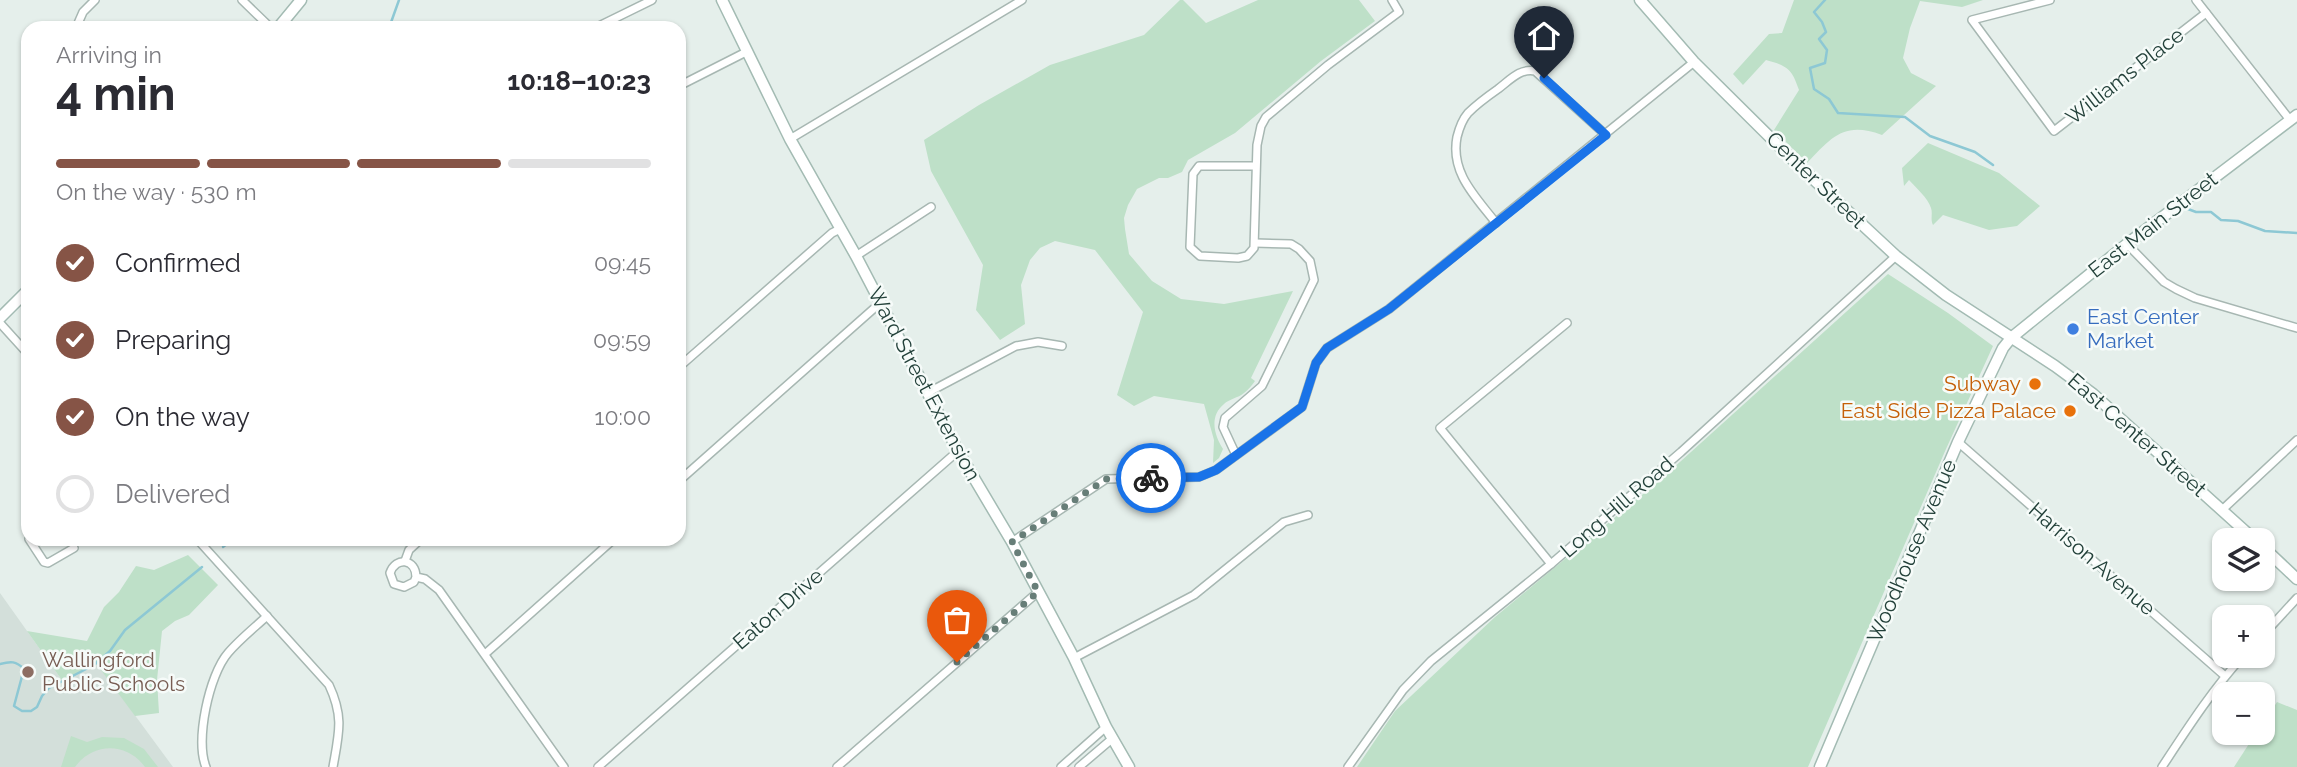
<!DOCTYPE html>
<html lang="en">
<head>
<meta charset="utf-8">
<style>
	body { margin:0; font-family:Raleway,sans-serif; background:#f7f7f7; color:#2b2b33; height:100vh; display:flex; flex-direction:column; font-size:26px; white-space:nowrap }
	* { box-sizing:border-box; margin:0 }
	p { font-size:23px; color:#7c7c81 }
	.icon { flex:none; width:38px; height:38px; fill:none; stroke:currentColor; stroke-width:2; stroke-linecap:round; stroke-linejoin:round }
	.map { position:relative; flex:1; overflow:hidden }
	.panel { position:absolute; left:21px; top:21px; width:665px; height:525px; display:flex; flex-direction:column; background:#fff; border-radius:21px; box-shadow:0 2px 5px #0004 }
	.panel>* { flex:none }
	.tools { position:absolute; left:2212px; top:528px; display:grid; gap:14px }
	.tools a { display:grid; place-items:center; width:63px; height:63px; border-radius:14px; background:#fff; box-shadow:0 2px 5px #0004; font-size:35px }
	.pin { position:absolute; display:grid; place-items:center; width:60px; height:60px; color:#fff; margin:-72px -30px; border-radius:50% 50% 50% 0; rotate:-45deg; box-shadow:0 0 7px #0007 }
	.pin .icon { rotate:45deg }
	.courier { position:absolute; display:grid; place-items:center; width:70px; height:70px; margin:-35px; border:5px solid #1a73e8; border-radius:50%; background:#fff; color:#222; box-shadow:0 2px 9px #0007 }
	.overview em { font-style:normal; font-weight:700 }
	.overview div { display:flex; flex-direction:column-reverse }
	.overview { display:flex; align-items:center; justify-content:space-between; height:119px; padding:0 35px }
	h1 { font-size:46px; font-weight:700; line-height:52px }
	.bar { display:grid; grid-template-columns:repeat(4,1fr); gap:10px 7px; align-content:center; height:84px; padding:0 35px }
	.bar i { height:9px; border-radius:5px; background:#e1e1e2 }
	.bar .active { background:#865446 }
	.bar p { grid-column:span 4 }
	ol { padding:0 35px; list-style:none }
	li { display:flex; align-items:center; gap:21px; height:77px }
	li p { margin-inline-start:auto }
	li .icon { padding:7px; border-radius:50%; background:#865446; color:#fff; stroke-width:4 }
	li:last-child { color:#7c7c81 }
	li i { width:38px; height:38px; border:4px solid #e1e1e2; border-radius:50% }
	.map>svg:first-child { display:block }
	.built { fill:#d3dfda }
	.green { fill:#bee0c8 }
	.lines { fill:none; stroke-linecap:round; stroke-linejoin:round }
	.stream { stroke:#8dc8d4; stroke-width:2.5 }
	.street-casing { stroke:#a7b7b2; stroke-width:10 }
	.secondary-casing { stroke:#a3bbb3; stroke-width:13 }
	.street { stroke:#fff; stroke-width:7 }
	.secondary { stroke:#fff; stroke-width:10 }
	.done { stroke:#677e78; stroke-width:7; stroke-dasharray:0 12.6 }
	.route { stroke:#1a73e8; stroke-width:9 }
	.shop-dot { fill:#3f7fe0; stroke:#f6fbf9; stroke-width:2.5 }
	.food-dot { fill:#e8710a; stroke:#f6fbf9; stroke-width:2.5 }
	.education-dot { fill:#8d6e63; stroke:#f6fbf9; stroke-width:2.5 }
	.labels { text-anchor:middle; stroke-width:5; stroke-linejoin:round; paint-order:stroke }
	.street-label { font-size:21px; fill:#23413a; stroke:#f6fbf9 }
	.shop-label { font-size:21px; fill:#366cbe; stroke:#f6fbf9; text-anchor:start }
	.food-label { font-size:21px; fill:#c56008; stroke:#f6fbf9; text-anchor:end }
	.education-label { font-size:21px; fill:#785e54; stroke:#f6fbf9; text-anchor:start }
</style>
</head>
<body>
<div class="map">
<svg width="2297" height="767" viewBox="0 0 2297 767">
	<rect width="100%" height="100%" fill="#e5efeb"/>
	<!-- built -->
	<path class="built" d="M0 593 64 683 95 661 173 767H0Z"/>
	<!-- green -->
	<g class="green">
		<path d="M1180 0H1183L1206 23 1258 0H1359L1375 21 1321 61 1235 133 1188 160 1182 172 1168 178H1159L1137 189 1128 205 1124 218 1125 229 1129 254 1152 281 1181 299 1224 304 1293 291 1251 378 1255 381C1252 385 1248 390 1244 393 1238 398 1229 399 1224 404 1209 416 1214 435 1223 449L1219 458 1213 463 1214 440 1204 404 1154 396 1134 406 1117 395 1143 312 1095 250 1055 241 1040 248 1030 260 1021 285 1025 324 1000 340 976 310 983 265 931 171 924 140 979 105 1050 65 1144 35Z"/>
		<path d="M1794 0H1983L1962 7 1920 1 1910 28 1903 58 1911 73 1936 86 1882 135C1844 121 1832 137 1807 163L1774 130 1799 90C1792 69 1788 66 1766 60L1743 85 1733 74 1769 34 1782 33Z"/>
		<path d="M1928 143 1999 173 2040 206 2017 226 1989 230 1943 215 1933 225C1930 219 1933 214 1931 208 1928 198 1916 188 1909 180L1904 186 1902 168Z"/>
		<path d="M1888 274 1948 313 1993 346 1946 449 1808 767H1357L1395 711 1495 617 1660 480Z"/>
		<path d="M188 555 218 585 189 615 175 621 162 631 157 680 159 713 135 716 95 662 64 683 27 631 87 641 104 607 119 592 136 566 154 570Z"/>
		<path d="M2277 702 2297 710V767H2234L2256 733H2263V724Z"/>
		<path d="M71 736 87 742 102 737 124 738 144 749 158 767H145C127 742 93 742 75 767H61Z"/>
	</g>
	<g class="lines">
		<!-- stream -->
		<g class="stream">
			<path d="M1825 0 1814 12 1822 22 1826 32 1819 39 1827 50 1825 63 1810 68 1814 89 1829 99 1838 113 1905 117 1930 136 1975 152 1993 165"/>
			<path d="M389 28 399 0"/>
			<path d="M2188 209 2196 212H2211L2221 220 2238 221 2265 231 2297 233"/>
			<path d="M223 547 233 539"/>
			<path d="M0 664C11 661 16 661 24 669L14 706 22 711H31L37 707 42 696 49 688 94 665 110 651 125 630 202 567"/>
		</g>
		<!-- street casing -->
		<g class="street-casing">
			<g id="street">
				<path d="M242 0 271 28"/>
				<path d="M2050 0 1972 20 2054 131 2206 13"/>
				<path d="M2196 0 2290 120"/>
				<path d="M76 28 83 12 95 0"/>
				<path d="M595 28 652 0"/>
				<path d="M679 86 748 51"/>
				<path d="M790 139 1022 0"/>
				<path d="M1256 166H1199L1193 174 1190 247 1200 256 1238 258 1247 256 1254 248 1257 145 1261 126 1266 117 1328 65 1399 12 1392 0"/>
				<path d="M1496 223C1476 197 1450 173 1457 137 1459 129 1462 120 1468 113 1477 104 1488 96 1498 89 1510 80 1520 68 1535 71L1606 135"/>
				<path d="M2127 244 2164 282 2176 289 2195 298 2297 328"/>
				<path d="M856 256 931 207"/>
				<path d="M0 323 28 354"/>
				<path d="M679 367 832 233 840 229"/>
				<path d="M929 392 1016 346 1038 342 1062 346"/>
				<path d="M1958 442 2225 676"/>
				<path d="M1236 455 1223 427 1225 418 1262 386 1314 280 1310 261 1299 249 1291 244 1255 243"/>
				<path d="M679 481 879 304"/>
				<path d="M2222 510 2297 440"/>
				<path d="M29 539 44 562 48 563 74 548"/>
				<path d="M197 539 329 685C344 717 339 733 333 767"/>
				<path d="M1012 542 1106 479 1199 477 1216 470 1302 407 1316 363 1327 348 1389 309 1694 62"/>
				<path d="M405 561 409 550 421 539"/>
				<path d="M1551 564 1440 428 1567 323"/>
				<path d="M416 577 414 582 404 587 394 584 390 573C396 556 416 559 416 577L425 579 439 590 564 767"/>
				<path d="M2263 635 2297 598"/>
				<path d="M485 654 614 539"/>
				<path d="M1074 658 1194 595 1284 522 1308 515"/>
				<path d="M206 767C195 741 209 675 228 653 239 640 254 628 267 616"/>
				<path d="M598 767 958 451"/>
				<path d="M837 767 1038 592"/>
				<path d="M1061 767 1106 727"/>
				<path d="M1079 767 1113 738"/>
				<path d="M1348 767 1403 690 1431 661 1551 564 1681 452 1896 256"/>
				<path d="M2162 767C2187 729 2212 690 2243 656"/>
			</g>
		</g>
		<!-- secondary casing -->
		<g class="secondary-casing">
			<g id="secondary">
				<path d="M722 0 790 139 856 256 958 451 1012 542 1074 658 1106 727 1129 767"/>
				<path d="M1640 0 1694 62 1797 164 1896 256 1946 295 2055 366 2093 394 2256 541"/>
				<path d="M278 28 301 0"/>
				<path d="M0 318 28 290"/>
				<path d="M2263 547 2297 579"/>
				<path d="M1820 767 1958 442 2003 348 2011 338 2127 244 2297 115"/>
			</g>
		</g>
		<!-- street -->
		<use href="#street" class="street"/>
		<!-- secondary -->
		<use href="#secondary" class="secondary"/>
	</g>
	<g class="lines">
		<!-- done -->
		<path class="done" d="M957 662 1038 592 1012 542 1106 479 1151 478"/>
		<!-- route -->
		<path class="route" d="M1151 478 1199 477 1216 470 1302 407 1316 363 1327 348 1389 309 1606 135 1544 78"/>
	</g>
	<!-- markers -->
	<circle class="shop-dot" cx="2073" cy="329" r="7"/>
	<g class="food-dot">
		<circle cx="2035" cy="384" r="7"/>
		<circle cx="2070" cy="411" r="7"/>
	</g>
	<circle class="education-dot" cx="28" cy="672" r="7"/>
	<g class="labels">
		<!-- street labels -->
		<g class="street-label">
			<text transform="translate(2125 76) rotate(-38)" y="7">Williams Place</text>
			<text transform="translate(1816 180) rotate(44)" y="7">Center Street</text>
			<text transform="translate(2153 225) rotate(-38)" y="7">East Main Street</text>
			<text transform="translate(924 384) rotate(62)" y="7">Ward Street Extension</text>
			<text transform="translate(2137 435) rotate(41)" y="7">East Center Street</text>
			<text transform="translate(1617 507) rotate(-41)" y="7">Long Hill Road</text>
			<text transform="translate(1912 551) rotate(-67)" y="7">Woodhouse Avenue</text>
			<text transform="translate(2092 559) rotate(41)" y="7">Harrison Avenue</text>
			<text transform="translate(778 609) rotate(-41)" y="7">Eaton Drive</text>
		</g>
		<!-- shop labels -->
		<g class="shop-label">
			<text x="2087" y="324">East Center<tspan x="2087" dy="24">Market</tspan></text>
		</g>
		<!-- food labels -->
		<g class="food-label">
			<text x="2021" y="391">Subway</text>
			<text x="2056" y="418">East Side Pizza Palace</text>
		</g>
		<!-- education labels -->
		<g class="education-label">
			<text x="42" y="667">Wallingford<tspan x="42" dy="24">Public Schools</tspan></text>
		</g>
	</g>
</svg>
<div class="tools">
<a><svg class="icon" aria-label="layers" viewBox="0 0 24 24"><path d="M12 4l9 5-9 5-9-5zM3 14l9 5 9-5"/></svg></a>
<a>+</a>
<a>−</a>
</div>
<div class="pin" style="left:957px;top:662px;background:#ea580c"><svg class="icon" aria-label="bag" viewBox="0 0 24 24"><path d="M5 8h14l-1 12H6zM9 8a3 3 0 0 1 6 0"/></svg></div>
<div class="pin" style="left:1544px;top:78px;background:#1f2937"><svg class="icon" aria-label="home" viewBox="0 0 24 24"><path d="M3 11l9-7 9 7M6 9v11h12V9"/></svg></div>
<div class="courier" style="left:1151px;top:478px"><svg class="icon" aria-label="bike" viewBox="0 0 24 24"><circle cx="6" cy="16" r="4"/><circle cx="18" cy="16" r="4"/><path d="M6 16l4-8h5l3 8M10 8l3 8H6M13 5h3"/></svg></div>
<section class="panel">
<div class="overview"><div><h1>4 min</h1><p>Arriving in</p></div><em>10:18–10:23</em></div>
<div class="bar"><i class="active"></i><i class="active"></i><i class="active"></i><i></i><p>On the way · 530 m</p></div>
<ol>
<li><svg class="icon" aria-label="check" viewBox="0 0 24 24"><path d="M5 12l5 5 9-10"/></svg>Confirmed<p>09:45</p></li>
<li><svg class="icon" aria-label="check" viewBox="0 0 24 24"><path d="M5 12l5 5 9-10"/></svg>Preparing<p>09:59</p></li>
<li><svg class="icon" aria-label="check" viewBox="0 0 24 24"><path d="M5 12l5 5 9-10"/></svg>On the way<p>10:00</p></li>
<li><i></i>Delivered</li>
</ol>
</section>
</div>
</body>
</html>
